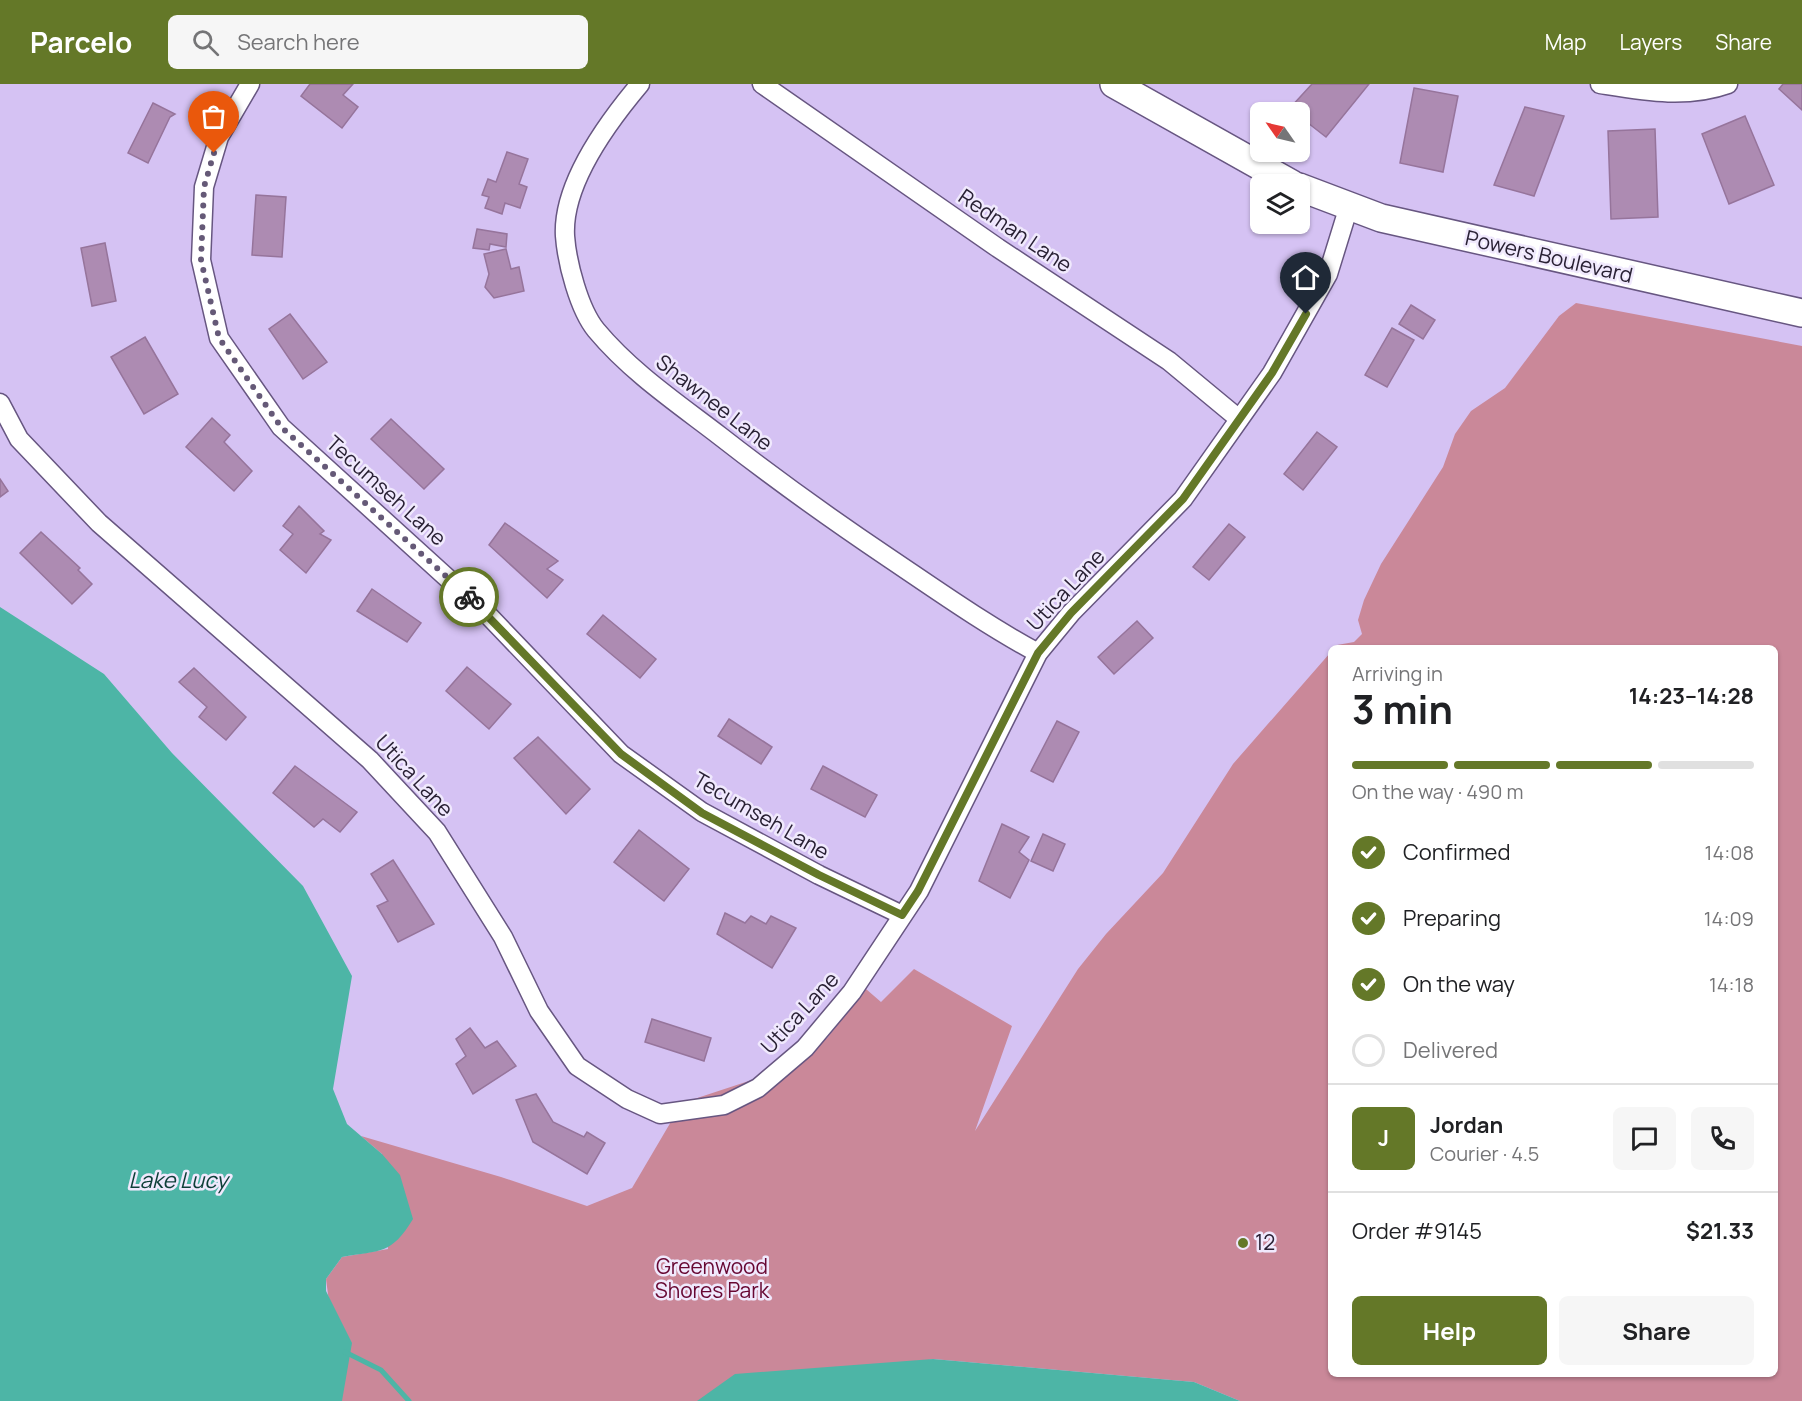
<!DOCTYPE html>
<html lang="en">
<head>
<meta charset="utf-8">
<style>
	body { margin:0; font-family:Manrope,sans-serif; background:#f6f6f6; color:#202124; height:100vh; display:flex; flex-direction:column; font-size:22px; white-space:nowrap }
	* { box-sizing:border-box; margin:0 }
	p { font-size:20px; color:#757577 }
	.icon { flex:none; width:33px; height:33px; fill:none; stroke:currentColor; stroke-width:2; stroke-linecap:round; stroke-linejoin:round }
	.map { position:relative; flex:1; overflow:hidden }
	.sheet { position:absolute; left:1328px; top:561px; width:450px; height:732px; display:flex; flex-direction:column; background:#fff; border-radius:9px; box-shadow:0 2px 4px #0004 }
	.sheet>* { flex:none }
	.needle { width:39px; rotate:304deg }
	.tools { position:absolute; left:1250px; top:18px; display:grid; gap:12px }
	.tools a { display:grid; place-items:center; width:60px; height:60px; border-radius:9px; background:#fff; box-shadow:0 2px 4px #0004; font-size:30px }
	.pin { position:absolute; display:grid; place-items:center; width:51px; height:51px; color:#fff; margin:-62px -26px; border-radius:50% 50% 50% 0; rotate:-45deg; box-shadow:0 0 6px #0007 }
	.pin .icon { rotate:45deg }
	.courier { position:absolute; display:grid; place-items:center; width:60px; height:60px; margin:-30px; border:4px solid #647828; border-radius:50%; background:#fff; color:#222; box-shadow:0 2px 8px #0007 }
	.head em { font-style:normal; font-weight:700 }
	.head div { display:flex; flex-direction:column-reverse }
	.head { display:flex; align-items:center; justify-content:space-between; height:102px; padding:0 24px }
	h1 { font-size:39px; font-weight:700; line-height:45px }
	.bar { display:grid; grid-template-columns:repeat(4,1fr); gap:9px 6px; align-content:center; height:72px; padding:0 24px }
	.bar i { height:8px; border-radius:4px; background:#e0e0e0 }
	.bar .on { background:#647828 }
	.bar p { grid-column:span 4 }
	.line { display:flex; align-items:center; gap:15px; padding:0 24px; border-top:2px solid #e0e0e0 }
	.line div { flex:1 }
	.round { display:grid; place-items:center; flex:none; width:63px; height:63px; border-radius:9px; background:#f6f6f6 }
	ol { padding:0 24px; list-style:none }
	li { display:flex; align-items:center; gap:18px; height:66px }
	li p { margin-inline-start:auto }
	li .icon { padding:6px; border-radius:50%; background:#647828; color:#fff; stroke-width:4 }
	li:last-child { color:#757577 }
	li i { width:33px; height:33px; border:3px solid #e0e0e0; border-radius:50% }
	.cta { display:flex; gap:12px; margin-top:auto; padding:12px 24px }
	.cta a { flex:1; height:69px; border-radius:9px; background:#647828; color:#fff; font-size:24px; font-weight:700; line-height:69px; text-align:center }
	.cta a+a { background:#f6f6f6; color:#202124 }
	header { display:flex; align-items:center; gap:36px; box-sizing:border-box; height:84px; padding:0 30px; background:#647828; color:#fff }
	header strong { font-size:28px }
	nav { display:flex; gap:33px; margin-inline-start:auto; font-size:21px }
	.search { width:420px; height:54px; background:#f6f6f6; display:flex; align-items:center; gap:15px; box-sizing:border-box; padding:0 21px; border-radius:9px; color:#757577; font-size:22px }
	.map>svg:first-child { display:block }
	.green { fill:#ca8899 }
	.water { fill:#4db5a6 }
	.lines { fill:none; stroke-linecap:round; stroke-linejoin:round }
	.stream { stroke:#4db5a6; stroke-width:5 }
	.building { fill:#ad8bb2; stroke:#96749b; stroke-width:1.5 }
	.street-casing { stroke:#675681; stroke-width:21 }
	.secondary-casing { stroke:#675681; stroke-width:30 }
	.street { stroke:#fff; stroke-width:18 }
	.secondary { stroke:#fff; stroke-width:27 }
	.done { stroke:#655977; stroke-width:6; stroke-dasharray:0 10.8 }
	.route { stroke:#647828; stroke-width:8 }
	.poi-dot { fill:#647828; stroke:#f0e9fd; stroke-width:2 }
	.labels { text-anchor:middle; stroke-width:5; stroke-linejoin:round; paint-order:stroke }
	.street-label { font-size:21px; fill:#292134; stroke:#f0e9fd }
	.poi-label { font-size:21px; fill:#292134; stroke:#f0e9fd; text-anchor:start }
	.park-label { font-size:21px; fill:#670732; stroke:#f0e9fd }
	.water-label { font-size:22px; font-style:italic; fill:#0d3e37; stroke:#f0e9fd }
</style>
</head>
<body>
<header>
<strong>Parcelo</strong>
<div class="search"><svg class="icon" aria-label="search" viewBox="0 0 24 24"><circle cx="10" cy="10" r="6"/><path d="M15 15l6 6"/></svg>Search here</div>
<nav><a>Map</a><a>Layers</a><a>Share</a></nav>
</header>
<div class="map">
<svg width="1802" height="1317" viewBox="0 0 1802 1317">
	<rect width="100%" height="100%" fill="#d5c2f3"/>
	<!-- green -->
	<path class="green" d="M1576 219 1802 262V1317H1240L1194 1298 933 1275 746 1317H342L326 1195 342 1173 388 1165 382 1070 361 1052 501 1093 587 1122 632 1104 682 1019 779 987 827 954 866 905 881 918 914 885 1012 942 975 1047 1078 885 1106 850 1163 789 1233 680 1330 569V1290H1774V564H1334L1337 561 1354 558 1362 550 1358 536 1364 516 1381 480 1443 383 1455 350 1471 327 1505 304 1559 232Z"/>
	<!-- water -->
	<g class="water">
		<path d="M0 523 104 590 172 669 303 802 352 892 333 1005 347 1040 382 1070 400 1091 413 1135C391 1171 381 1166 342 1173L326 1195V1207L352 1259 342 1317H0Z"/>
		<path d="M933 1275 1194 1298 1240 1317H697L735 1290Z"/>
	</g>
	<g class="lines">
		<!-- stream -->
		<path class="stream" d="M345 1268 381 1286 409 1317"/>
	</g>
	<!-- building -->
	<g class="building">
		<path d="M310 0H353L343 11 358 23 342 44 301 12Z"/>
		<path d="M1312 0H1369L1326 53 1299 32V28L1290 24Z"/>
		<path d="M1783 0H1802V26L1779 5Z"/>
		<path d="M1414 4 1458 12 1443 88 1400 79Z"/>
		<path d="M153 19 175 30 170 33 148 79 128 69Z"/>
		<path d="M1525 23 1564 32 1534 112 1494 101Z"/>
		<path d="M1745 32 1774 101 1729 120 1702 50Z"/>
		<path d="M1655 45 1658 133 1611 135 1608 47Z"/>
		<path d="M507 68 528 75 519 100 527 103 520 124 505 119 502 130 485 124 489 113 482 111 488 95 496 98Z"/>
		<path d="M256 111 286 113 282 173 252 171Z"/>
		<path d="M477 145 507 150 506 163 490 160 489 166 473 164Z"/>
		<path d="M105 159 116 217 92 222 81 164Z"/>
		<path d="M506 165 511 185 519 183 524 207 494 214 485 203 489 190 484 170Z"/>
		<path d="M1411 221 1435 236 1423 255 1399 240Z"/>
		<path d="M290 230 327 278 303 295 269 245Z"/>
		<path d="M1392 244 1414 256 1387 303 1365 291Z"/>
		<path d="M145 253 178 310 144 330 111 273Z"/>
		<path d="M212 334 230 351 224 358 252 387 234 407 186 363Z"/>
		<path d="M391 335 444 385 424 405 371 355Z"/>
		<path d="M1317 348 1337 363 1303 406 1284 390Z"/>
		<path d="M0 395 8 407 0 413Z"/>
		<path d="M299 422 324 447 320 450 331 456 306 489 280 466 293 450 283 442Z"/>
		<path d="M505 439 558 477 547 485 563 496 547 514 489 461Z"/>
		<path d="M1229 440 1245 453 1209 496 1193 483Z"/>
		<path d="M41 448 80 484 78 486 92 500 72 520 20 469Z"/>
		<path d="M372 505 421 539 407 558 357 527Z"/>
		<path d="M603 531 656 575 640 594 587 550Z"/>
		<path d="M1137 537 1153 554 1114 590 1098 573Z"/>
		<path d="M467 583 511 620 489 645 446 607Z"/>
		<path d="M194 584 246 633 226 656 199 633 207 623 179 598Z"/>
		<path d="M729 635 772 663 761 680 718 652Z"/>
		<path d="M1057 637 1079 648 1053 698 1031 687Z"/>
		<path d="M538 653 590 705 566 730 514 674Z"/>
		<path d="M295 682 357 728 340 748 323 735 314 743 273 709Z"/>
		<path d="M823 682 877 711 865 733 811 705Z"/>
		<path d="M1002 740 1029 753 1019 768 1029 776 1010 814 979 797Z"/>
		<path d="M639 746 689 785 664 817 614 778Z"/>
		<path d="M1043 750 1065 760 1053 787 1031 777Z"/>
		<path d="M393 776 434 840 398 858 377 822 388 817 371 790Z"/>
		<path d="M725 829 745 839 751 832 766 840 771 832 796 844 772 884 717 850Z"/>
		<path d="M652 935 711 954 704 977 645 958Z"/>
		<path d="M470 944 485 964 497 957 516 982 473 1010 456 980 466 972 456 955Z"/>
		<path d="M536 1010 553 1038 584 1053 587 1048 605 1059 587 1090 533 1058 516 1016Z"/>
	</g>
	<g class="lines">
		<!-- street casing -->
		<g class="street-casing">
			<g id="street">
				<path d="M250 0 219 53 204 103 201 176 219 254 281 343 488 531 621 670 702 728 819 791 902 831"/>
				<path d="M640 0C608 38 562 100 565 152 567 179 579 225 596 246 631 288 677 319 720 352 775 395 831 435 889 474 938 507 986 541 1038 569"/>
				<path d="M762 0 998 164 1169 277 1239 335"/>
				<path d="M1600 0C1644 7 1686 15 1728 0"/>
				<path d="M0 319 19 355 99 439 370 676 437 748 503 853 539 927 577 982 627 1015 660 1030 724 1021 758 1004 805 964 852 908 919 807 1038 569 1071 529 1183 415 1272 289 1328 190 1349 122"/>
			</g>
		</g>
		<!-- secondary casing -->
		<g class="secondary-casing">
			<g id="secondary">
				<path d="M1114 0 1292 100"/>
				<path d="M1299 103 1381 134 1802 229"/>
			</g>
		</g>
		<!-- street -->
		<use href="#street" class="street"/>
		<!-- secondary -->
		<use href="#secondary" class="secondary"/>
	</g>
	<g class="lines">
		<!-- done -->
		<path class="done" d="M214 69 204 103 201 176 219 254 281 343 469 513"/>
		<!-- route -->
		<path class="route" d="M469 513 621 670 702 729 819 791 902 831 918 807 1038 569 1071 529 1183 415 1272 289 1306 230"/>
	</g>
	<!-- markers -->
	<circle class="poi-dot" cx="1243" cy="1159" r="6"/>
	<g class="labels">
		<!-- street labels -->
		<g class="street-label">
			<text transform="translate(1015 147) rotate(34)" y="7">Redman Lane</text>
			<text transform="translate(1549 173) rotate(13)" y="7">Powers Boulevard</text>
			<text transform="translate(714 319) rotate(38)" y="7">Shawnee Lane</text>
			<text transform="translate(386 407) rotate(42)" y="7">Tecumseh Lane</text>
			<text transform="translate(1066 506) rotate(-47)" y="7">Utica Lane</text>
			<text transform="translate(414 692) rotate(47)" y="7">Utica Lane</text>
			<text transform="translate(761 732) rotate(30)" y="7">Tecumseh Lane</text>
			<text transform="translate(800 929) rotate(-47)" y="7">Utica Lane</text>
		</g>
		<!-- poi labels -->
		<g class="poi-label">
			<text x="1255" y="1166">12</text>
		</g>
		<!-- park labels -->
		<g class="park-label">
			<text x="712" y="1190">Greenwood<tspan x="712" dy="24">Shores Park</tspan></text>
		</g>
		<!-- water labels -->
		<g class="water-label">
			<text x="178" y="1104">Lake Lucy</text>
		</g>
	</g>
</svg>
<div class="tools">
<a><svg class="needle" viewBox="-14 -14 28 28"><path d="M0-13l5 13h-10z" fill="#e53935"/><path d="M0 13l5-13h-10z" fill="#757577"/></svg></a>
<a><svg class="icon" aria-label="layers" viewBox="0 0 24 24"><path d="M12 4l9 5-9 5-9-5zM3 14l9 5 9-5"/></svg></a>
</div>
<div class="pin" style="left:214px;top:69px;background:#ea580c"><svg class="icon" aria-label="bag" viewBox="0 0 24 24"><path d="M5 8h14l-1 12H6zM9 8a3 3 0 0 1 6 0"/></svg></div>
<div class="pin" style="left:1306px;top:230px;background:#1f2937"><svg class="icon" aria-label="home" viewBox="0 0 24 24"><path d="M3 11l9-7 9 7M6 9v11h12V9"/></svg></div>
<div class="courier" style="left:469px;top:513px"><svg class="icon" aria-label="bike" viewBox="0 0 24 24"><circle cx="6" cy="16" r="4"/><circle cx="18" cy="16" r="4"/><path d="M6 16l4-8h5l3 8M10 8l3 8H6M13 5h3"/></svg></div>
<section class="sheet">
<div class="head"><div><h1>3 min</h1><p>Arriving in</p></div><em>14:23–14:28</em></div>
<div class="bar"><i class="on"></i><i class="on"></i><i class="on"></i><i></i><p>On the way · 490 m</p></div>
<ol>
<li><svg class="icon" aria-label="check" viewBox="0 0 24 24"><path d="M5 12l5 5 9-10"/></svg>Confirmed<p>14:08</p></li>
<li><svg class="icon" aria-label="check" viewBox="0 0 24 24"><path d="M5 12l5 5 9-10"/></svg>Preparing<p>14:09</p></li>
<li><svg class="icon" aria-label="check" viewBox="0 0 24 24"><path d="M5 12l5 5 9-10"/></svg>On the way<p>14:18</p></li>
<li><i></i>Delivered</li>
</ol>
<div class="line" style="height:108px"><b class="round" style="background:#647828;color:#fff">J</b><div><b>Jordan</b><p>Courier · 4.5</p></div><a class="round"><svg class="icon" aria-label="chat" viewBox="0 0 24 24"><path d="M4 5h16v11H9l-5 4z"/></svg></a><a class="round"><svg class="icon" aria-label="phone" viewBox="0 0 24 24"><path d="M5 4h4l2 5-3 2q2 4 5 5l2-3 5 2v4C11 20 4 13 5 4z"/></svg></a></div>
<div class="line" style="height:78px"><div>Order #9145</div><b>$21.33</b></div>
<div class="cta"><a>Help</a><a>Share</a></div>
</section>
</div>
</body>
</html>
